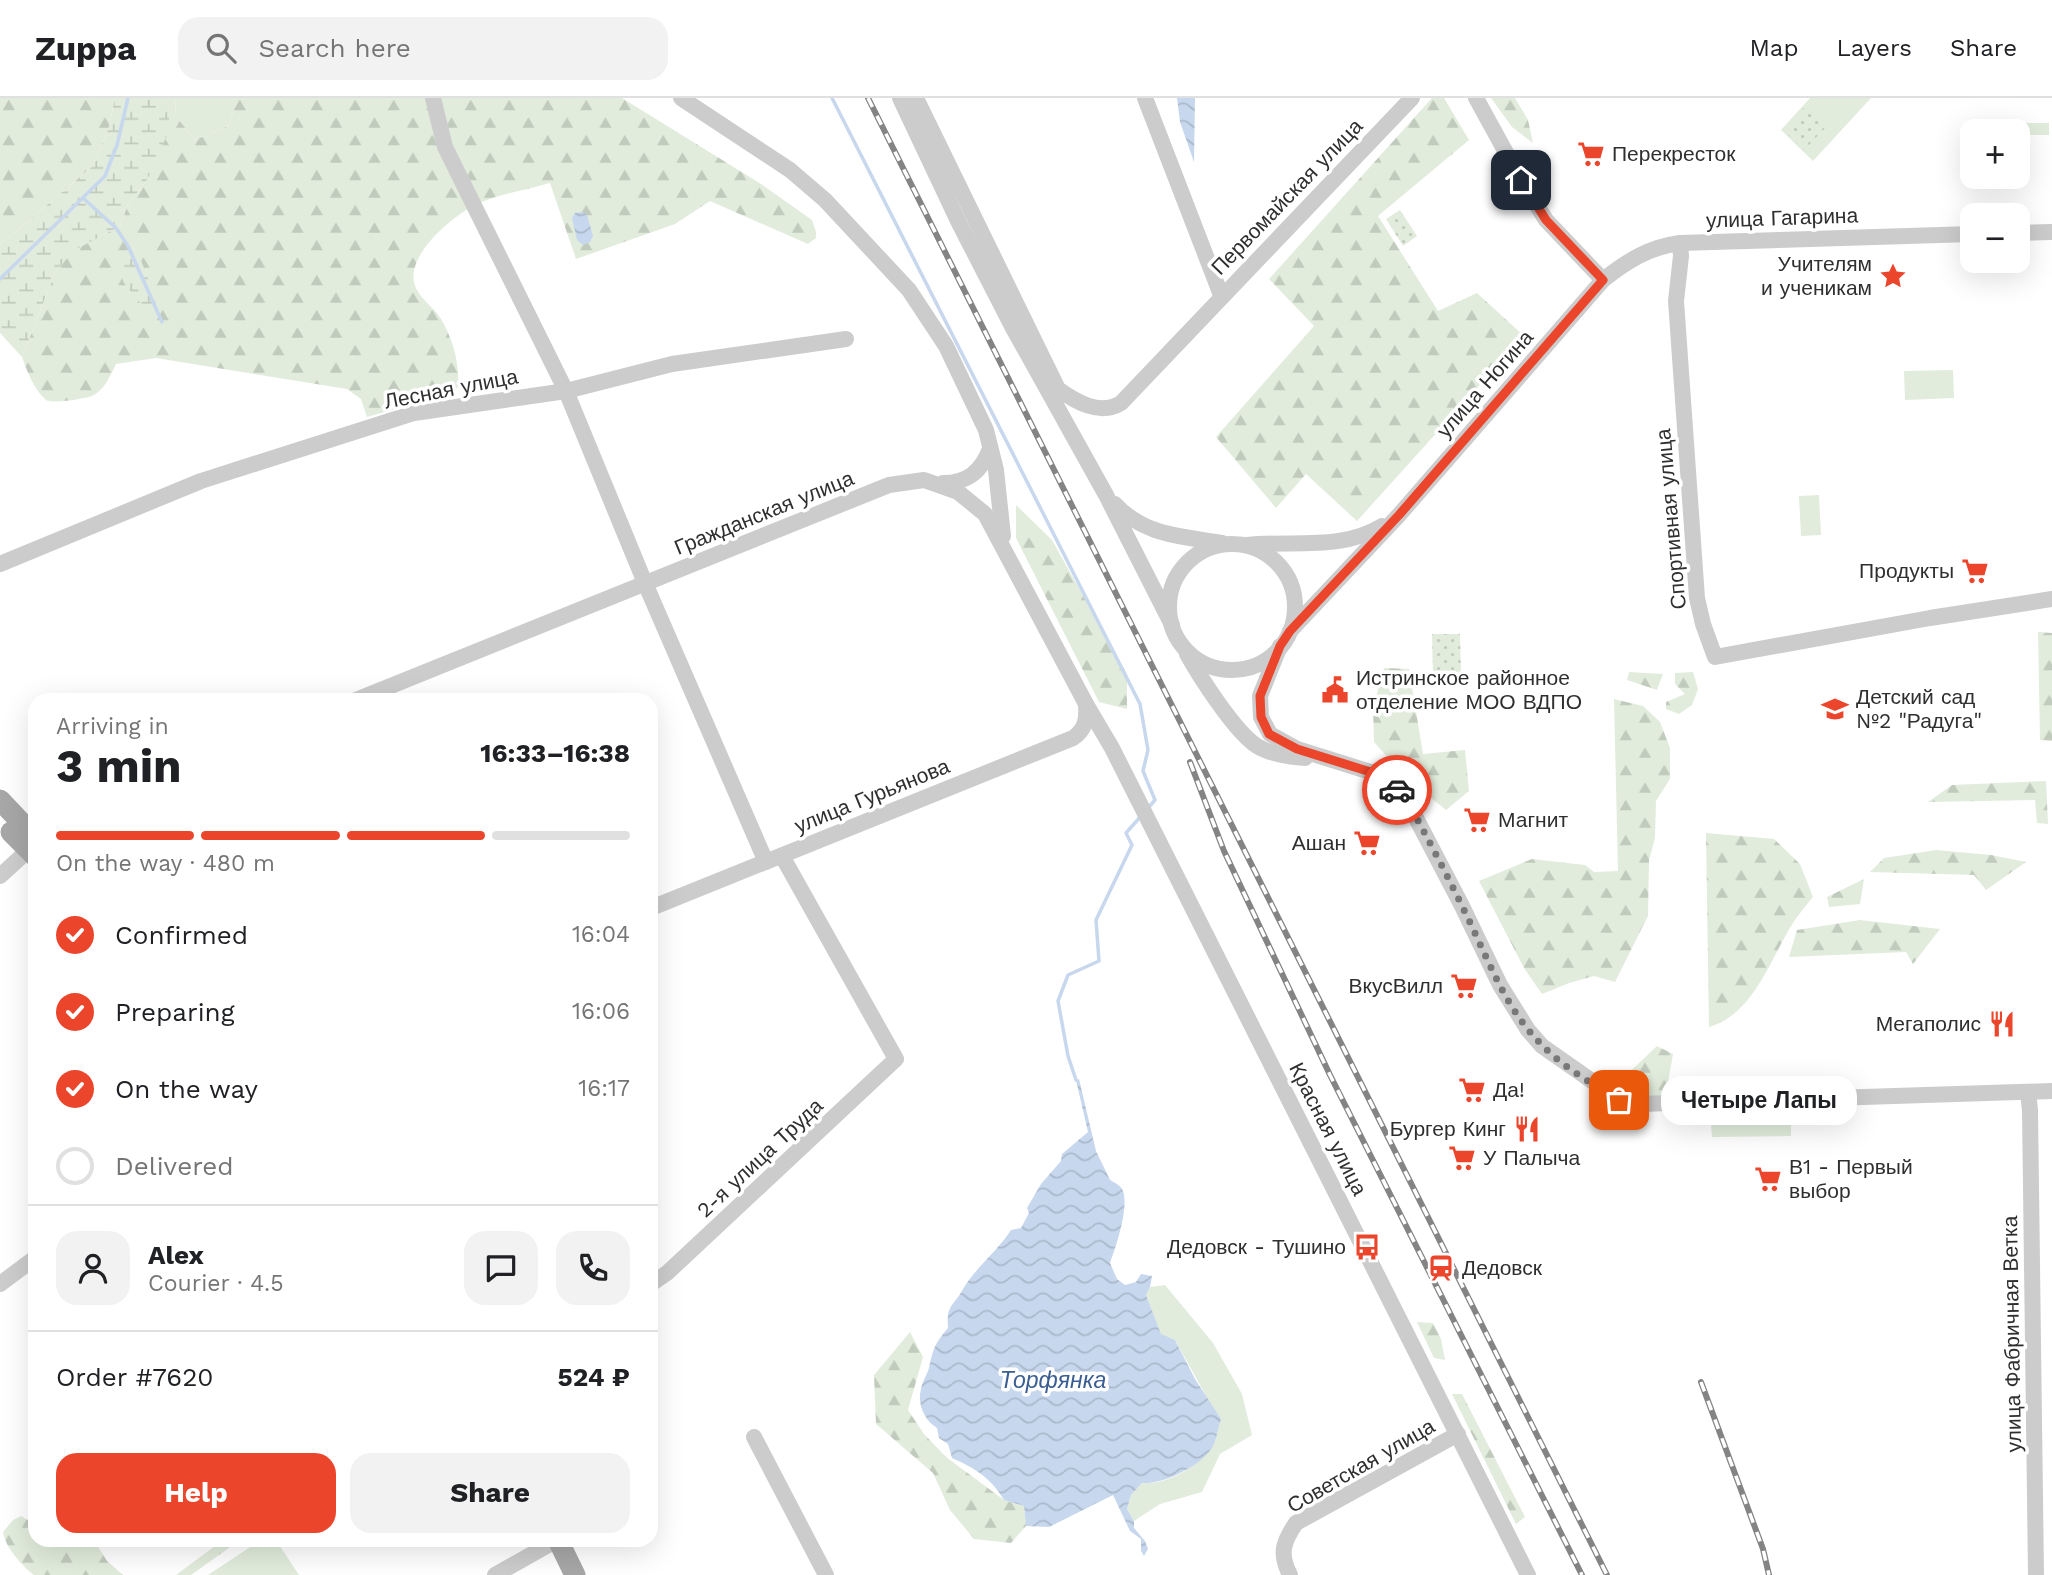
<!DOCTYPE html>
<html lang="en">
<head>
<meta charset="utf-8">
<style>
	body { margin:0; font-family:"Work Sans",sans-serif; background:#f2f2f2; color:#202124; height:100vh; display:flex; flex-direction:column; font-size:26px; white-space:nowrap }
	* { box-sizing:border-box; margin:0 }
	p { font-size:23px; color:#757577 }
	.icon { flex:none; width:38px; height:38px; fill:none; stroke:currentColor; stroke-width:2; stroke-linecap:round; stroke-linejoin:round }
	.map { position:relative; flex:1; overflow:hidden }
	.sheet { position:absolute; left:28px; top:595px; width:630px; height:854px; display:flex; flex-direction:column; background:#fff; border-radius:21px; box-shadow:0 7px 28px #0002 }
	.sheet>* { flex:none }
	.tools { position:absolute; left:1960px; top:21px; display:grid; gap:14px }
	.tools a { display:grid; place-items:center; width:70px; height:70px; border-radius:14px; background:#fff; box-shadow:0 7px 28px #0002; font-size:35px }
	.pin { position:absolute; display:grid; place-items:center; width:60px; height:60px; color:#fff; margin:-30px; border-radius:14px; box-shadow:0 4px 10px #0006 }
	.courier { position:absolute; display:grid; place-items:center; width:70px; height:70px; margin:-35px; border:5px solid #eb452b; border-radius:50%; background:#fff; color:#222; box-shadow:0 2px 9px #0007 }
	.bubble { position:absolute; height:49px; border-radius:21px; background:#fff; box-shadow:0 7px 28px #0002; font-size:23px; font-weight:700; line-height:49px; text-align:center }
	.head em { font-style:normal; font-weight:700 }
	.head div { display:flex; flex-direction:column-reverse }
	.head { display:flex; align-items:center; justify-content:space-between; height:119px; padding:0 28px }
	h1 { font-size:46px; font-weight:700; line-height:52px }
	.bar { display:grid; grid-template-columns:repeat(4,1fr); gap:10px 7px; align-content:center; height:84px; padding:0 28px }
	.bar i { height:9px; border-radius:5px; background:#e0e0e0 }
	.bar .active { background:#eb452b }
	.bar p { grid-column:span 4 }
	.line { display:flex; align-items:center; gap:18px; padding:0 28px; border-top:2px solid #e0e0e0 }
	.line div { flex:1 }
	.round { display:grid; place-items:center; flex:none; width:74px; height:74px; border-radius:21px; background:#f2f2f2 }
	ol { padding:0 28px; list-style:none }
	li { display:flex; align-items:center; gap:21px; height:77px }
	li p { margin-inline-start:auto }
	li .icon { padding:7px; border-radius:50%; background:#eb452b; color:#fff; stroke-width:4 }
	li:last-child { color:#757577 }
	li i { width:38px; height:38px; border:4px solid #e0e0e0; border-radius:50% }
	.primary-button { display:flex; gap:14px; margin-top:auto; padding:14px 28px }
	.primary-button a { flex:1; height:80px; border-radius:21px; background:#eb452b; color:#fff; font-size:28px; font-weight:700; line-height:80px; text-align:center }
	.primary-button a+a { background:#f2f2f2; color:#202124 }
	header { display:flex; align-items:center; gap:42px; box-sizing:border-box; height:98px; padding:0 35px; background:#fff; border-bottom:2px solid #e0e0e0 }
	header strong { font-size:33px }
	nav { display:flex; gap:38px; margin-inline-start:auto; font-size:24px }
	.search { width:490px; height:63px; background:#f2f2f2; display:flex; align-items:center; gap:18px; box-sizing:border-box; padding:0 24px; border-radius:21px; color:#757577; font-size:26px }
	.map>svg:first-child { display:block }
	.grass { fill:#e1ecdc }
	.forest { fill:url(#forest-firs) }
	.wetland { fill:url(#wetland-marsh) }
	.park { fill:url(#park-dots) }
	.water { fill:url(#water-waves) }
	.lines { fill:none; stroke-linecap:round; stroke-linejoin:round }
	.stream { stroke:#c7d7ed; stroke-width:3.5 }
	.minor { stroke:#ccc; stroke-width:16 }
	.major { stroke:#a7a7a7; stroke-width:21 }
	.rail-casing { stroke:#848484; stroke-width:6 }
	.rail { stroke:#fff; stroke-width:3.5; stroke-dasharray:10; stroke-linecap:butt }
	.done { stroke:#787878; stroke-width:7; stroke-dasharray:0 12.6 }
	.route { stroke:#eb452b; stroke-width:9 }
	.labels { text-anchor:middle; stroke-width:7; stroke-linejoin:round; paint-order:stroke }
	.poi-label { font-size:21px; fill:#2f2f2f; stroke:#fff; text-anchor:start }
	.street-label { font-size:21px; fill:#2f2f2f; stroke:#fff }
	.water-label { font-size:23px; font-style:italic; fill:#3a5e93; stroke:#fff }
</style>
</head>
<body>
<header>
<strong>Zuppa</strong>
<div class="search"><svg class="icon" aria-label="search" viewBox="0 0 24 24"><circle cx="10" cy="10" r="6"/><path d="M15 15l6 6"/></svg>Search here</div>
<nav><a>Map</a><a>Layers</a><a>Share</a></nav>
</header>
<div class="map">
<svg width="2052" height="1477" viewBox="0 0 2052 1477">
	<defs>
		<pattern id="forest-firs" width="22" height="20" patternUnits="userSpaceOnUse" patternTransform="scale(1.75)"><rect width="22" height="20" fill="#e1ecdc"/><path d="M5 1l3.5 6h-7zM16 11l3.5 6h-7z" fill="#c1cbbd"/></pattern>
		<pattern id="wetland-marsh" width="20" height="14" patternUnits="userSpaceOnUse" patternTransform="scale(1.75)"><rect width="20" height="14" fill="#e1ecdc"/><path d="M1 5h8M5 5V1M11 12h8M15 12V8" fill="none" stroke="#c1cbbd"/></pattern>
		<pattern id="park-dots" width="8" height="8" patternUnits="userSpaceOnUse" patternTransform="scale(1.75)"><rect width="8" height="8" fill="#e1ecdc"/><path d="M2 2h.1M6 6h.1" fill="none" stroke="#c1cbbd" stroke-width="1.8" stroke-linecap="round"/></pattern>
		<pattern id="water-waves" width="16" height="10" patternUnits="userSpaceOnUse" patternTransform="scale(1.75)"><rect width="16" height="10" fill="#c7d7ed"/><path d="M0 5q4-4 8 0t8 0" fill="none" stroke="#abb9cc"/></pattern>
	</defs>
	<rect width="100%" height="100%" fill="#fff"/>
	<!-- grass -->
	<g class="grass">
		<path d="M176 0H236V5L228 28 195 42 175 17Z"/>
		<path d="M1810 0H1871L1813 63 1781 32Z"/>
		<path d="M2024 25H2049V37H2025Z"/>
		<path d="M1953 272 1954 300 1905 302 1904 273Z"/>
		<path d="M1819 397 1821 437 1801 438 1799 398Z"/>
		<path d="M1791 1026V1038L1712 1039 1711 1027Z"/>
		<path d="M1165 1187 1213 1245 1242 1296 1252 1337 1220 1356 1202 1394 1160 1406 1134 1423 1127 1411 1131 1397 1142 1385C1160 1387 1185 1376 1198 1363 1208 1354 1216 1336 1220 1323L1175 1242 1161 1237 1146 1197 1150 1189Z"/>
		<path d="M261 1442H276L299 1477H208Z"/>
	</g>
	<!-- forest -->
	<g class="forest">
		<path d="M0 0H115L109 29 94 67 0 147Z"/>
		<path d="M169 0H176L175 17 195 42 228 28 236 5V0H622L761 86 812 122 816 134V140L808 146 710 103 675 126 576 161 550 85C526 92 499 96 477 106 453 117 399 162 417 192 423 203 435 211 441 221 453 241 460 267 458 289L451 295 367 319 361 301 347 291 156 260 116 266C111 276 105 291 94 297 87 301 52 306 46 302 34 292 27 273 22 259L55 175 72 153 120 128 128 106 147 82Z"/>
		<path d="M1432 0H1444L1469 42 1378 118 1438 213 1477 195 1524 238 1357 423 1306 376 1276 410 1216 339 1314 228 1269 181Z"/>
		<path d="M1491 0H1515L1528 22 1533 45 1512 29Z"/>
		<path d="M1016 407 1052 442 1127 576V611L1099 604 1016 440Z"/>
		<path d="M2038 534 2052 535V643L2040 642Z"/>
		<path d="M1384 570 1409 571 1423 656 1465 652 1469 693 1446 712 1404 678 1374 644 1373 610Z"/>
		<path d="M1629 574 1663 576 1657 592 1627 582Z"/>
		<path d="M1693 574 1698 591 1692 607 1679 616 1666 611V604L1685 596 1675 586V575Z"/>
		<path d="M1614 601 1643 608 1660 624 1670 650V681L1656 703 1655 740 1649 762 1648 818 1615 884 1594 878 1569 885 1542 896 1524 870 1479 783 1532 761 1585 767 1594 774 1618 773Z"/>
		<path d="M2046 683 2048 726 2037 725 2035 702 1928 704 1952 687Z"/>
		<path d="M1706 735 1774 741 1800 766 1813 799C1806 807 1799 816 1793 825 1770 861 1754 916 1709 929Z"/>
		<path d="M1936 752 1991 757 2026 764 1986 792 1974 777 1870 774 1884 760Z"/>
		<path d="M1864 781 1860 806 1829 809 1827 799Z"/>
		<path d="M1860 822 1940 831 1913 866 1906 854 1789 859 1797 832Z"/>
		<path d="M1657 948 1673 956 1665 1002C1647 1001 1631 999 1618 985Z"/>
		<path d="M1417 1224 1433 1225 1441 1241 1445 1262 1434 1260Z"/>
		<path d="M910 1234 923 1259 908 1312 924 1336 946 1359 1004 1402 1024 1408 1026 1428 1011 1445 974 1441 950 1412 933 1375 876 1326 874 1277Z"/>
		<path d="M1452 1296H1462L1525 1419 1516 1426Z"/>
		<path d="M21 1418 35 1426V1442H94L107 1463 123 1477H34C22 1468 5 1449 3 1434L13 1422Z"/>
		<path d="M223 1442H240L191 1477H176Z"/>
	</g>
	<!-- wetland -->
	<g class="wetland">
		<path d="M115 0H169V33L147 82 128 106 120 128 73 153 55 175 22 259 0 235V147L94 67 109 29Z"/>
		<path d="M137 152 158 206 147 213 124 185 116 163 128 153Z"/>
	</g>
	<!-- park -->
	<g class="park">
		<path d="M1805 9 1826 29 1804 52 1784 33Z"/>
		<path d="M1400 112 1417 138 1403 148 1386 121Z"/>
		<path d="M1432 536H1460L1461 576H1433Z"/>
	</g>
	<!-- water -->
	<g class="water">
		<path d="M1177 0H1195L1194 64 1180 24Z"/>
		<path d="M582 114 587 117 593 138 590 144 583 147 577 142 572 120 575 115Z"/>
		<path d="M1079 981 1096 1053 1110 1082C1115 1085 1121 1087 1123 1093 1129 1110 1116 1149 1110 1165L1117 1181 1125 1187 1136 1184 1141 1176 1152 1178 1150 1189 1146 1197 1161 1236 1175 1242 1195 1281 1221 1321C1218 1329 1217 1340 1213 1348 1203 1367 1163 1387 1142 1385L1131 1397 1127 1411 1134 1423V1430L1145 1443 1148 1451 1144 1458 1141 1453V1441L1130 1433 1113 1397 1049 1429 1026 1428 1024 1408 1004 1402C991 1380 975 1370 952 1360L948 1346 939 1340 937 1330C924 1322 917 1306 921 1291 922 1284 927 1277 929 1270 933 1251 935 1245 948 1230 946 1206 954 1208 963 1191 976 1169 997 1154 1011 1132L1021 1130 1029 1115 1027 1110 1041 1086 1061 1063 1062 1056 1088 1034 1076 982Z"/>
	</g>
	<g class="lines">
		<!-- stream -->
		<g class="stream">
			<path d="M832 0 1140 606 1148 652 1143 673 1155 702 1149 709"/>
			<path d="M83 100 116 130 128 148 162 224"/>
			<path d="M0 181 105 78 117 47 128 0"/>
			<path d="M1076 982 1068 958 1058 903 1068 877 1099 863 1096 822 1132 747 1126 735 1141 718"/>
		</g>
		<!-- minor -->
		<g class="minor">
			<path d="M433 0 445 49 566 293 645 485 766 764"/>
			<path d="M681 0 790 72 825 102 909 192 946 248 986 332 996 372 1003 438"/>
			<path d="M900 0 959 125 1013 230 1106 397 1172 527"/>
			<path d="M916 0 1058 291C1076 304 1100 318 1121 305L1412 0"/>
			<path d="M1145 0 1221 197"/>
			<path d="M1476 0 1521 82 1546 122 1603 182"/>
			<path d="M2018 135 2052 134"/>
			<path d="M1680 145 1681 158 1676 203 1697 500 1703 526 1715 559 1930 520 2052 501"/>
			<path d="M943 385C967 385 981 374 990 351"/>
			<path d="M1115 406C1144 438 1182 438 1222 445"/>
			<circle cx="1232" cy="509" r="63"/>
			<path d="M1247 447C1293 442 1341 453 1382 428"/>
			<path d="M0 466 201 383 414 315 566 293 672 266 846 241"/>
			<path d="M1290 533 1399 417 1603 182C1627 163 1649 149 1680 145L1972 136"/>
			<path d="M1280 548 1260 598 1261 619 1270 636 1297 651 1377 676 1405 699 1462 808 1500 887 1528 932 1542 948 1619 1002 1638 1006 1673 1005 2052 993"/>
			<path d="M1187 556C1200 579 1235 634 1257 648 1270 656 1290 659 1305 660"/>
			<path d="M356 602 889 387 924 382 958 394 985 416 1086 606 1112 650 1528 1477"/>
			<path d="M0 778 35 746"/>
			<path d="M651 810 1073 640C1086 631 1087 621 1086 606"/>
			<path d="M2028 994 2030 1012 2036 1477"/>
			<path d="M0 1186 35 1160"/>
			<path d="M651 1186 667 1175 896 961 782 758"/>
			<path d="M754 1339 826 1477"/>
			<path d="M495 1477 557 1442"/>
			<path d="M1290 1477C1279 1456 1283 1444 1296 1425L1458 1336"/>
		</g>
		<!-- major -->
		<g class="major">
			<path d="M0 702 35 739"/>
			<path d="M11 734 35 758"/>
			<path d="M558 1442 575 1477"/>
		</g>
		<!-- rail casing -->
		<g class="rail-casing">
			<g id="rail">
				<path d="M868 0 1607 1477"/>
				<path d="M1190 664 1224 753 1330 977 1582 1477"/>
				<path d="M1701 1284 1763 1451 1769 1477"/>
			</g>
		</g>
		<!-- rail -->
		<use href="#rail" class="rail"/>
	</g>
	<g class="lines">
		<!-- done -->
		<path class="done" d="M1397 692 1405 699C1425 735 1444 771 1462 808 1486 855 1503 908 1541 946 1563 969 1592 986 1619 1002"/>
		<!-- route -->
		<path class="route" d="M1397 692 1377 676 1297 651 1269 636 1261 619 1260 598 1280 548 1290 533 1399 417 1603 182 1546 122 1521 82"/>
	</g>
	<!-- icons -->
	<defs>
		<g id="supermarket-bare" transform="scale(2.1)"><path d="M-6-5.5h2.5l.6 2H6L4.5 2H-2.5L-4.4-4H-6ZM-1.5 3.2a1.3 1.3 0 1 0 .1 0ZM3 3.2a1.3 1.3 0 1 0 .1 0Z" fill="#eb452b" stroke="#fff" stroke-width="2.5" paint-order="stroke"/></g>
		<g id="sight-bare" transform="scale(2.1)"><path d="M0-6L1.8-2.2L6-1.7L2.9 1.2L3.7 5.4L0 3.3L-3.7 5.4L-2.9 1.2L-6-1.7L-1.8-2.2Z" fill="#eb452b" stroke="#fff" stroke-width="2.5" paint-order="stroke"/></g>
		<g id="civic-bare" transform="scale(2.1)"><path d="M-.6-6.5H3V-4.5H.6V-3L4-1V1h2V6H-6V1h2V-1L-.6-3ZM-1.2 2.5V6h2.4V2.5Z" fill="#eb452b" stroke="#fff" stroke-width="2.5" paint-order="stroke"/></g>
		<g id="school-bare" transform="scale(2.1)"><path d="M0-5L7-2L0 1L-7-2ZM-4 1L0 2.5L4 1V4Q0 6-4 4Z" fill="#eb452b" stroke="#fff" stroke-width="2.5" paint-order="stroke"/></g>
		<g id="restaurant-bare" transform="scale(2.1)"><path d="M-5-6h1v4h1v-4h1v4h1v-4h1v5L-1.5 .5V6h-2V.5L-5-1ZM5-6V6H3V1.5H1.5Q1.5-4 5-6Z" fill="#eb452b" stroke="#fff" stroke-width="2.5" paint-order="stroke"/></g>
		<g id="bus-bare" transform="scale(2.1)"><path d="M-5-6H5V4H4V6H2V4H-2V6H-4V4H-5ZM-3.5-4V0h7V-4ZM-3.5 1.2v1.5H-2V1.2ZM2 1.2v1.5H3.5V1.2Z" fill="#eb452b" stroke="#fff" stroke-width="2.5" paint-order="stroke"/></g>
		<g id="station-bare" transform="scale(2.1)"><path d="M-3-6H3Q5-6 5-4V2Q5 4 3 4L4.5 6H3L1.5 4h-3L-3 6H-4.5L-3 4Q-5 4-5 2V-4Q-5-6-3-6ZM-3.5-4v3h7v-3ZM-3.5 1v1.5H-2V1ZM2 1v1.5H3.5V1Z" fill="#eb452b" stroke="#fff" stroke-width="2.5" paint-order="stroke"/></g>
	</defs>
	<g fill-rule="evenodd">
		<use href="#supermarket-bare" x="1591" y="56"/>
		<use href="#sight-bare" x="1893" y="178"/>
		<use href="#supermarket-bare" x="1975" y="473"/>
		<use href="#civic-bare" x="1335" y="592"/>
		<use href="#school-bare" x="1835" y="611"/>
		<use href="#supermarket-bare" x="1477" y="722"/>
		<use href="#supermarket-bare" x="1367" y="745"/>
		<use href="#supermarket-bare" x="1464" y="888"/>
		<use href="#restaurant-bare" x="2002" y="926"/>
		<use href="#supermarket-bare" x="1472" y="992"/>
		<use href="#restaurant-bare" x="1527" y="1031"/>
		<use href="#supermarket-bare" x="1462" y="1060"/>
		<use href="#supermarket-bare" x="1768" y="1081"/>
		<use href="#bus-bare" x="1367" y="1149"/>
		<use href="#station-bare" x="1441" y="1170"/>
	</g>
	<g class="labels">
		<!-- poi labels -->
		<g class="poi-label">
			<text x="1612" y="63">Перекресток</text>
			<text x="1872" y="173" text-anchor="end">Учителям<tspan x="1872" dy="24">и ученикам</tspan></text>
			<text x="1954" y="480" text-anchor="end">Продукты</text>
			<text x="1356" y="587">Истринское районное<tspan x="1356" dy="24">отделение МОО ВДПО</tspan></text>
			<text x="1856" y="606">Детский сад<tspan x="1856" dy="24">№2 "Радуга"</tspan></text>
			<text x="1498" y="729">Магнит</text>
			<text x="1346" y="752" text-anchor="end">Ашан</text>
			<text x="1443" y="895" text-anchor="end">ВкусВилл</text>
			<text x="1981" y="933" text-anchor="end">Мегаполис</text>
			<text x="1493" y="999">Да!</text>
			<text x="1506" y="1038" text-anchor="end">Бургер Кинг</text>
			<text x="1483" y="1067">У Палыча</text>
			<text x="1789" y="1076">В1 - Первый<tspan x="1789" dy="24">выбор</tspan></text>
			<text x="1346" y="1156" text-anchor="end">Дедовск - Тушино</text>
			<text x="1462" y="1177">Дедовск</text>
		</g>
		<!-- street labels -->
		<g class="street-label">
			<text transform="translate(1287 99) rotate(-46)" y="7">Первомайская улица</text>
			<text transform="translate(1782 120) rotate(-2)" y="7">улица Гагарина</text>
			<text transform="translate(1485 286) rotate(-49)" y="7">улица Ногина</text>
			<text transform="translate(451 291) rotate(-11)" y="7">Лесная улица</text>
			<text transform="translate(764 415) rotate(-22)" y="7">Гражданская улица</text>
			<text transform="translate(1671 421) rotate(-95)" y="7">Спортивная улица</text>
			<text transform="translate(872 698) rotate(-22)" y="7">улица Гурьянова</text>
			<text transform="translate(1328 1031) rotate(63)" y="7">Красная улица</text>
			<text transform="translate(760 1060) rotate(-43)" y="7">2-я улица Труда</text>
			<text transform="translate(2012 1236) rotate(-91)" y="7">улица Фабричная Ветка</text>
			<text transform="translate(1361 1368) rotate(-30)" y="7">Советская улица</text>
		</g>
		<!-- water labels -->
		<g class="water-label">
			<text x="1053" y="1290">Торфянка</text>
		</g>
	</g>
</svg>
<div class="tools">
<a>+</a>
<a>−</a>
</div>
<div class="pin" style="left:1619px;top:1002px;background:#ea580c"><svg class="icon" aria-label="bag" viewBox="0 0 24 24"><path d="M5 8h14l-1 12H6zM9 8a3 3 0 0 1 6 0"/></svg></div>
<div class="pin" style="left:1521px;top:82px;background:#1f2937"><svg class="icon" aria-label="home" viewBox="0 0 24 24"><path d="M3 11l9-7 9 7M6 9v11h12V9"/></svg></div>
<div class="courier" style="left:1397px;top:692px"><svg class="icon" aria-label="car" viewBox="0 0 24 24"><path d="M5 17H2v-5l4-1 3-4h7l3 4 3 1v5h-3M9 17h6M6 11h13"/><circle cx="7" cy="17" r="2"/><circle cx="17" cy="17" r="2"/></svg></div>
<div class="bubble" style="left:1661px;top:978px;width:196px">Четыре Лапы</div>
<section class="sheet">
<div class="head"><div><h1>3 min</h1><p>Arriving in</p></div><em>16:33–16:38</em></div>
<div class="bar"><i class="active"></i><i class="active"></i><i class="active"></i><i></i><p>On the way · 480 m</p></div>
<ol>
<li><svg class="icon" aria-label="check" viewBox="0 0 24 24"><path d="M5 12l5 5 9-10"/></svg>Confirmed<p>16:04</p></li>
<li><svg class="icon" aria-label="check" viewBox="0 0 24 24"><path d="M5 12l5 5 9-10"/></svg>Preparing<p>16:06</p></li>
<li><svg class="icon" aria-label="check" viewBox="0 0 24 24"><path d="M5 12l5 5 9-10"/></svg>On the way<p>16:17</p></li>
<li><i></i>Delivered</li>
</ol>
<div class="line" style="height:126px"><a class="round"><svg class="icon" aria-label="person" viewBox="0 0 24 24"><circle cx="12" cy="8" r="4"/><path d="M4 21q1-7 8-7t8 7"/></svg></a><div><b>Alex</b><p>Courier · 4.5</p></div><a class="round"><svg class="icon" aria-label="chat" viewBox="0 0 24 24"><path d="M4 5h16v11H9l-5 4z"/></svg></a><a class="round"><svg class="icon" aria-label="phone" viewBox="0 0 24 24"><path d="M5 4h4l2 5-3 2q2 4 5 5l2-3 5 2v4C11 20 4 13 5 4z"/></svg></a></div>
<div class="line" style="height:91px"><div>Order #7620</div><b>524 ₽</b></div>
<div class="primary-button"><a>Help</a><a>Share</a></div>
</section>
</div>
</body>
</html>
